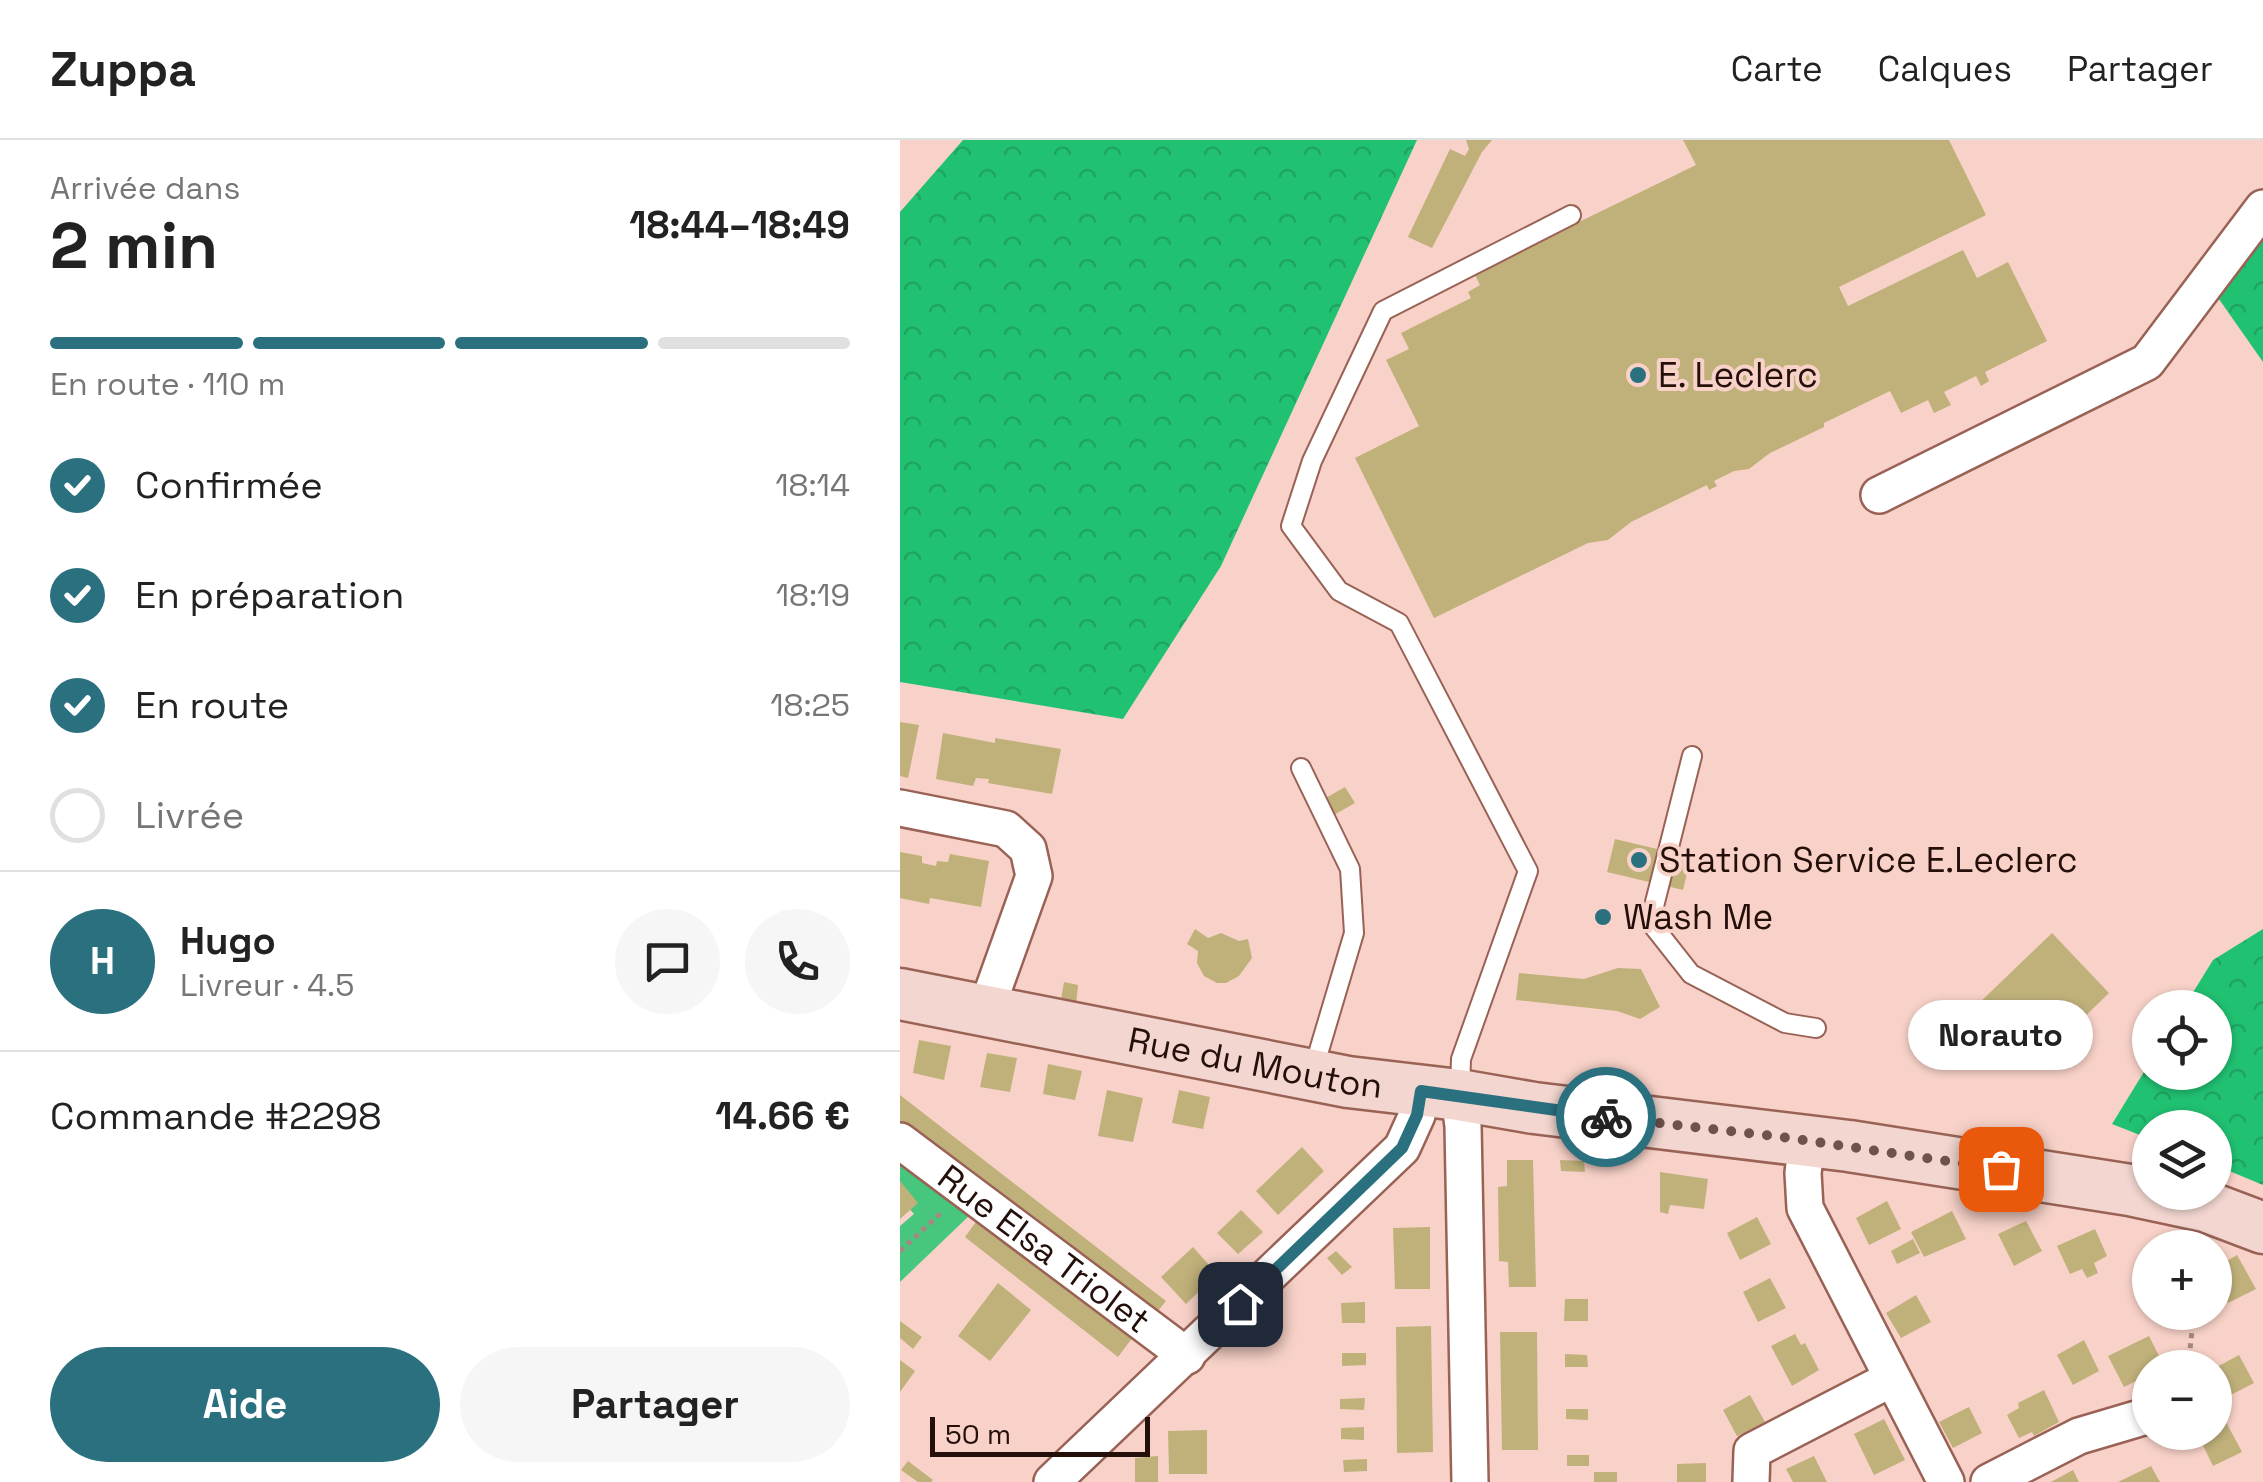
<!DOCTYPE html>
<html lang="fr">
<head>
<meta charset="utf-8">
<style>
	body { margin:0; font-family:"Space Grotesk",sans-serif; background:#f6f6f6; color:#222; height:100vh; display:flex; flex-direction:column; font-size:38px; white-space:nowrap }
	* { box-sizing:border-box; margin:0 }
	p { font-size:32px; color:#767676 }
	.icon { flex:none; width:55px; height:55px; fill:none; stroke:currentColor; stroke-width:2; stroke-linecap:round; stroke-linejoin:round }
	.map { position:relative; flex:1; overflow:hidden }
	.drawer { display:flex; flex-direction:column; background:#fff; width:900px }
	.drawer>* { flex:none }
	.buttons { position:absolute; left:1232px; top:850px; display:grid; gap:20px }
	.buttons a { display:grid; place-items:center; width:100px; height:100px; border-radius:50%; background:#fff; box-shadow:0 2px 8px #0004; font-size:50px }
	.scale { position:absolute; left:30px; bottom:25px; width:220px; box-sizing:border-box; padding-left:10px; border:5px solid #240f0a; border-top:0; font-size:28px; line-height:35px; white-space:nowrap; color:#240f0a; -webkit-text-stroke:8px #f8d2c8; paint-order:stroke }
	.pin { position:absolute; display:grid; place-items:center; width:85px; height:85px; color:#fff; margin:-42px; border-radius:20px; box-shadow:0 5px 15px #0006 }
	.courier { position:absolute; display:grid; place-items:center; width:100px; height:100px; margin:-50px; border:8px solid #2b707f; border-radius:50%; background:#fff; color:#222; box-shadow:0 2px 12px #0007 }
	.bubble { position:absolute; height:70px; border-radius:35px; background:#fff; box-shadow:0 2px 8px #0004; font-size:32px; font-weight:700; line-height:70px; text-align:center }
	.summary em { font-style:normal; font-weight:700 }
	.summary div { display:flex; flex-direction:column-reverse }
	.summary { display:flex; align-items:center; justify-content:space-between; height:170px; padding:0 50px }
	h1 { font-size:65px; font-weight:700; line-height:75px }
	.bar { display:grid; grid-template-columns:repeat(4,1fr); gap:15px 10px; align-content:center; height:120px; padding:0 50px }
	.bar i { height:12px; border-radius:8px; background:#e0e0e0 }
	.bar .active { background:#2b707f }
	.bar p { grid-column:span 4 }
	.line { display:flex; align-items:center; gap:25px; padding:0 50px; border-top:2px solid #e0e0e0 }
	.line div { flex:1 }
	.round { display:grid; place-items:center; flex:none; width:105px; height:105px; border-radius:52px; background:#f6f6f6 }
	ol { padding:0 50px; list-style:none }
	li { display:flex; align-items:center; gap:30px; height:110px }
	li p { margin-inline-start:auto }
	li .icon { padding:10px; border-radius:50%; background:#2b707f; color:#fff; stroke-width:4 }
	li:last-child { color:#767676 }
	li i { width:55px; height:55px; border:5px solid #e0e0e0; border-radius:50% }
	.cta { display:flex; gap:20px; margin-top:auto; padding:20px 50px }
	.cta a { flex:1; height:115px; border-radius:60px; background:#2b707f; color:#fff; font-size:40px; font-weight:700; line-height:115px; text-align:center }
	.cta a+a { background:#f6f6f6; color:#222 }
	header { display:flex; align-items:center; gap:60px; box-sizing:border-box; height:140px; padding:0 50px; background:#fff; border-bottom:2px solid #e0e0e0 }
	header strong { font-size:48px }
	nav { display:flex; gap:55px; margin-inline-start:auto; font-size:35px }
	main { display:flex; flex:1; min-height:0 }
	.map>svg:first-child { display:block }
	.green { fill:#47c67e }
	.forest { fill:url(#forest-crowns) }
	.building { fill:#c0b17b }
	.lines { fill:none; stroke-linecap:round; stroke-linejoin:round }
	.lane-casing { stroke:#996255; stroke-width:22 }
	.street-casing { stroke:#996255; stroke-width:40 }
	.secondary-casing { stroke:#996255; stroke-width:55 }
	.path { stroke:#a78880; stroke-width:5; stroke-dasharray:5 5; stroke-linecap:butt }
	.lane { stroke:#fff; stroke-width:18 }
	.street { stroke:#fff; stroke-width:35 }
	.secondary { stroke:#f2d6cf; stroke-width:50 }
	.done { stroke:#6e534c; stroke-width:10; stroke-dasharray:0 18 }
	.route { stroke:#2b707f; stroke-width:12 }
	.poi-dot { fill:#2b707f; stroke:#f8d2c8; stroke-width:4 }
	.labels { text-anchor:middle; stroke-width:8; stroke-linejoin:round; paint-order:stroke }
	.poi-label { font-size:35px; fill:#240f0a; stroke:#f8d2c8; text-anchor:start }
	.street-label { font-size:35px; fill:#240f0a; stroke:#f8d2c8 }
</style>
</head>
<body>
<header>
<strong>Zuppa</strong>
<nav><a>Carte</a><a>Calques</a><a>Partager</a></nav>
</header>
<main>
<section class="drawer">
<div class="summary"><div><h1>2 min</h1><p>Arrivée dans</p></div><em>18:44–18:49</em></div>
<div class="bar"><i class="active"></i><i class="active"></i><i class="active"></i><i></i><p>En route · 110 m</p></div>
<ol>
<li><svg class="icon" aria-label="check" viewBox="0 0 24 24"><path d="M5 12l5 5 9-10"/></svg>Confirmée<p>18:14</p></li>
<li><svg class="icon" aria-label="check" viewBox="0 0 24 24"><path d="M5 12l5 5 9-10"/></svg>En préparation<p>18:19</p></li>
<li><svg class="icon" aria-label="check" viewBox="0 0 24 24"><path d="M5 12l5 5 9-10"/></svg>En route<p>18:25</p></li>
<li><i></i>Livrée</li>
</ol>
<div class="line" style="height:180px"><b class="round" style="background:#2b707f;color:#fff">H</b><div><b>Hugo</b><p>Livreur · 4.5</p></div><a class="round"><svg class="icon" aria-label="chat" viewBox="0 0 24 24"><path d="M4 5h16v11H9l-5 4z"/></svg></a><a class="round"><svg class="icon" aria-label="phone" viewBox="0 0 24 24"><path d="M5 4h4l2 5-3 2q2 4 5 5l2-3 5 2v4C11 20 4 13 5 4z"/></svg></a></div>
<div class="line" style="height:130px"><div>Commande #2298</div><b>14.66 €</b></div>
<div class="cta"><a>Aide</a><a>Partager</a></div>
</section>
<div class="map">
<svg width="1363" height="1342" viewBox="0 0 1363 1342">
	<defs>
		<pattern id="forest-crowns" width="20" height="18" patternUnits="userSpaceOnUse" patternTransform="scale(2.5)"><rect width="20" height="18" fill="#21c172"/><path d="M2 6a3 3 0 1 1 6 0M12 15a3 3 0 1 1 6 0" fill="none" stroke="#1ea561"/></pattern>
	</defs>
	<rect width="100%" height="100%" fill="#f8d2c8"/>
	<!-- green -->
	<path class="green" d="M0 1016 73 1072 0 1142V1086L14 1074 0 1058Z"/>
	<!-- forest -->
	<g class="forest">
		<path d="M63 0H517L321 426 223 579 0 542V72Z"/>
		<path d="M1363 68V222L1307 142Z"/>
		<path d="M1363 789V1045L1315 1025V988H1250V999L1212 984 1250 922V932H1315V868L1284 867 1313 820Z"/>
	</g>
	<!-- building -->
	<g class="building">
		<path d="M566 0H592L582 12 532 108 508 97 550 9 565 16 569 9Z"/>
		<path d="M783 0H1049L1086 75 939 147 948 166 1063 110 1077 138 1108 122 1147 201 1085 232 1089 241 1081 246 1076 236 1044 252 1051 265 1034 273 1028 260 1001 273 990 251 924 283V287L870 313 849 329 834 331 814 341 817 346 809 350 807 345 731 382 708 400 688 403 534 478 455 318 519 286 486 220 509 209 501 193 571 158 568 152 580 145 574 133 796 25Z"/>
		<path d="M0 582 19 585 8 638 0 636Z"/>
		<path d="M43 593 95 603V598L161 609 152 654 88 643 89 639 76 638 73 646 36 639Z"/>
		<path d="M445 647 455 663 432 676 424 659Z"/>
		<path d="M715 699 791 717 783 750 707 732Z"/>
		<path d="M0 712 22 716V723L36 726 37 721 48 722 50 714 89 721 81 767 30 758 29 764 0 758Z"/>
		<path d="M295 789 308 798 321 793 339 801 348 799 352 818 339 836 326 843H317L304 836 297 823 298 811 287 804Z"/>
		<path d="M1152 793 1209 853 1134 926 1075 867Z"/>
		<path d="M718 828 741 829 760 867 740 879 717 871 616 860 619 833 684 839Z"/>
		<path d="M164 842 178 845 176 865H160Z"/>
		<path d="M19 900 51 906 44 940 13 933Z"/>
		<path d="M87 913 117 918 110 952 80 947Z"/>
		<path d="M148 924 182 931 175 960 143 954Z"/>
		<path d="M207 950 243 958 233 1002 198 996Z"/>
		<path d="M279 950 310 957 303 989 272 983Z"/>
		<path d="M0 955 266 1161 251 1180 0 987Z"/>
		<path d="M402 1007 424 1031 378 1075 356 1051Z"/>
		<path d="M607 1020H633L636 1147H609L608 1122 599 1121 598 1047 607 1046Z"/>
		<path d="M660 1020 684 1021 685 1032 661 1031Z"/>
		<path d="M760 1032 808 1039 804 1069 770 1065 768 1074 760 1072Z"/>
		<path d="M0 1041 18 1063 0 1079Z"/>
		<path d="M987 1061 1001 1089 969 1105 956 1078Z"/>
		<path d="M341 1070 363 1092 338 1114 317 1093Z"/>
		<path d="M1052 1071 1066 1099 1024 1117 1011 1092Z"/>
		<path d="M857 1077 871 1104 840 1120 827 1093Z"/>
		<path d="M78 1079 233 1197 218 1217 65 1097Z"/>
		<path d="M1126 1081 1142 1111 1114 1126 1098 1094Z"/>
		<path d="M530 1087V1149H495L493 1088Z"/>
		<path d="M1195 1089 1207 1116 1194 1123 1198 1133 1187 1138 1182 1129 1170 1134 1157 1106Z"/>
		<path d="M1013 1099 1020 1113 997 1124 991 1111Z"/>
		<path d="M293 1107 317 1134 286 1164 261 1137Z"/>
		<path d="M436 1111 452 1127 442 1135 427 1118Z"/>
		<path d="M1337 1115 1356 1149 1328 1163 1315 1140V1128Z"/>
		<path d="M870 1138 886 1168 858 1182 843 1152Z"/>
		<path d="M98 1143 131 1170 90 1221 58 1196Z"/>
		<path d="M1016 1155 1031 1182 1001 1198 986 1173Z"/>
		<path d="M665 1159H688V1181H664Z"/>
		<path d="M465 1162V1183H442L441 1163Z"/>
		<path d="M0 1181 22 1197 13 1209 0 1198Z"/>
		<path d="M531 1186 533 1312 497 1313 496 1187Z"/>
		<path d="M600 1192H637L638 1310H602Z"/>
		<path d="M895 1194 901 1205 905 1203 919 1230 892 1246 871 1206Z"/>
		<path d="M1249 1196 1265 1228H1250V1234L1224 1247 1208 1216Z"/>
		<path d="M1184 1200 1199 1231 1173 1245 1157 1215Z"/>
		<path d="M442 1213H466V1225L442 1226Z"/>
		<path d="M665 1214 687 1215 688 1227H665Z"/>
		<path d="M1339 1215 1354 1243 1323 1259 1315 1245V1228Z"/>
		<path d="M0 1220 15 1231 0 1252Z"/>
		<path d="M1144 1250 1159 1282 1134 1296 1132 1292 1119 1298 1107 1275 1119 1268 1118 1263Z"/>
		<path d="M850 1255 865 1282 837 1296 823 1270Z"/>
		<path d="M465 1258 464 1270 440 1269V1259Z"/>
		<path d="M1069 1267 1082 1293 1053 1308 1039 1282Z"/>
		<path d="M666 1269H688V1280L666 1279Z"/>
		<path d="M984 1279 1005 1320 974 1335 954 1294Z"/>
		<path d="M1325 1280 1342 1312 1313 1326 1298 1295 1315 1292V1286Z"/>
		<path d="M464 1287V1300L441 1299V1288Z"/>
		<path d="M307 1290V1334H269L268 1291Z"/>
		<rect x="667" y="1315" width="22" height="11"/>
		<path d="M258 1316V1342H235V1318Z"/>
		<path d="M914 1316 927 1342H893L886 1329Z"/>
		<path d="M467 1319V1331L444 1332 443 1320Z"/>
		<path d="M8 1321 33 1340 31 1342H18L1 1330Z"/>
		<path d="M806 1323V1342H777V1324Z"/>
		<path d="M1251 1326 1260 1342H1218Z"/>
		<path d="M1173 1330 1179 1342H1151Z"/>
		<rect x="694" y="1332" width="23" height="10"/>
	</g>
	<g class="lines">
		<!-- lane casing -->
		<g class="lane-casing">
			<g id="lane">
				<path d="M792 616 750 782 791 834 885 883 916 888"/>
				<path d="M401 628 450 729 454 793 412 934"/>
				<path d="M560 950 561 919 628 731 499 483 439 451 391 386 412 321 483 171 671 75"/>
			</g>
		</g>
		<!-- street casing -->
		<g class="street-casing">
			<g id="street">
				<path d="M979 355 1247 222 1363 68"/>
				<path d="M0 668 106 689 128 709 134 736 86 870"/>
				<path d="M559 955 563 986 570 1342"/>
				<path id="s1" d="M0 1001 287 1216"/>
				<path d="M907 1001 903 1033 905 1068 1046 1342"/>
				<path d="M152 1342 502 1008 517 975 521 951"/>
				<path d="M851 1342 852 1311 991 1239"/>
				<path d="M1089 1342 1179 1296 1250 1275"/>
			</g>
		</g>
		<!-- secondary casing -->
		<g class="secondary-casing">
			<g id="secondary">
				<path id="s2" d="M0 854 448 942 559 955 634 968 949 1006 1230 1050 1305 1066 1363 1088"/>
			</g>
		</g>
		<!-- path -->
		<g class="path">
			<path d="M0 1111 41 1073"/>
			<path d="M1288 1228 1294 1172"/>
		</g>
		<!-- lane -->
		<use href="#lane" class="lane"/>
		<!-- street -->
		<use href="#street" class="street"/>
		<!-- secondary -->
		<use href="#secondary" class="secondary"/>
	</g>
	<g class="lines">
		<!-- done -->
		<path class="done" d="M706 977 882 997 1101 1029"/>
		<!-- route -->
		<path class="route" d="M340 1164 502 1008 517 975 521 951 706 977"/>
	</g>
	<!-- markers -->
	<g class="poi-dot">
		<circle cx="738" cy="235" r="10"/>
		<circle cx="739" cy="720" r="10"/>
		<circle cx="703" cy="777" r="10"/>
	</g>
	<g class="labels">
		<!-- poi labels -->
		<g class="poi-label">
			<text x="758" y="247">E. Leclerc</text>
			<text x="759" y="732">Station Service E.Leclerc</text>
			<text x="723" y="789">Wash Me</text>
		</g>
		<!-- street labels -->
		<g class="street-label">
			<text dy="12" stroke="none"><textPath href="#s2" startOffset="362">Rue du Mouton</textPath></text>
			<text dy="12" stroke="none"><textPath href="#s1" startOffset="180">Rue Elsa Triolet</textPath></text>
		</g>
	</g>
</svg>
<div class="buttons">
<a><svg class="icon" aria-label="locate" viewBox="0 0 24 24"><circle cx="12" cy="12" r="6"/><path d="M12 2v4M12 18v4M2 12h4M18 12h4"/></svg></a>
<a><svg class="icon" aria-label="layers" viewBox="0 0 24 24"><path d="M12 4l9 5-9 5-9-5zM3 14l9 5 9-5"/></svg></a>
<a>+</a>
<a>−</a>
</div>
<div class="scale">50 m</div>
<div class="pin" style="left:1101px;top:1029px;background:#ea580c"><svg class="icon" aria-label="bag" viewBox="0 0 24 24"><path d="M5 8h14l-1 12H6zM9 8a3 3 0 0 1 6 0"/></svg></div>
<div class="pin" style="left:340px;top:1164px;background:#1f2937"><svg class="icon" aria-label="home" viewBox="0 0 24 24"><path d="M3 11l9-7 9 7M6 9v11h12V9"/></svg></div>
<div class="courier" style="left:706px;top:977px"><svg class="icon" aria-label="bike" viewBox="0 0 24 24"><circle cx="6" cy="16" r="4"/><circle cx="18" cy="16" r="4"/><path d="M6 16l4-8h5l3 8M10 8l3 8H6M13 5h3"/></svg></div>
<div class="bubble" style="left:1008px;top:860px;width:185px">Norauto</div>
</div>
</main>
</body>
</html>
